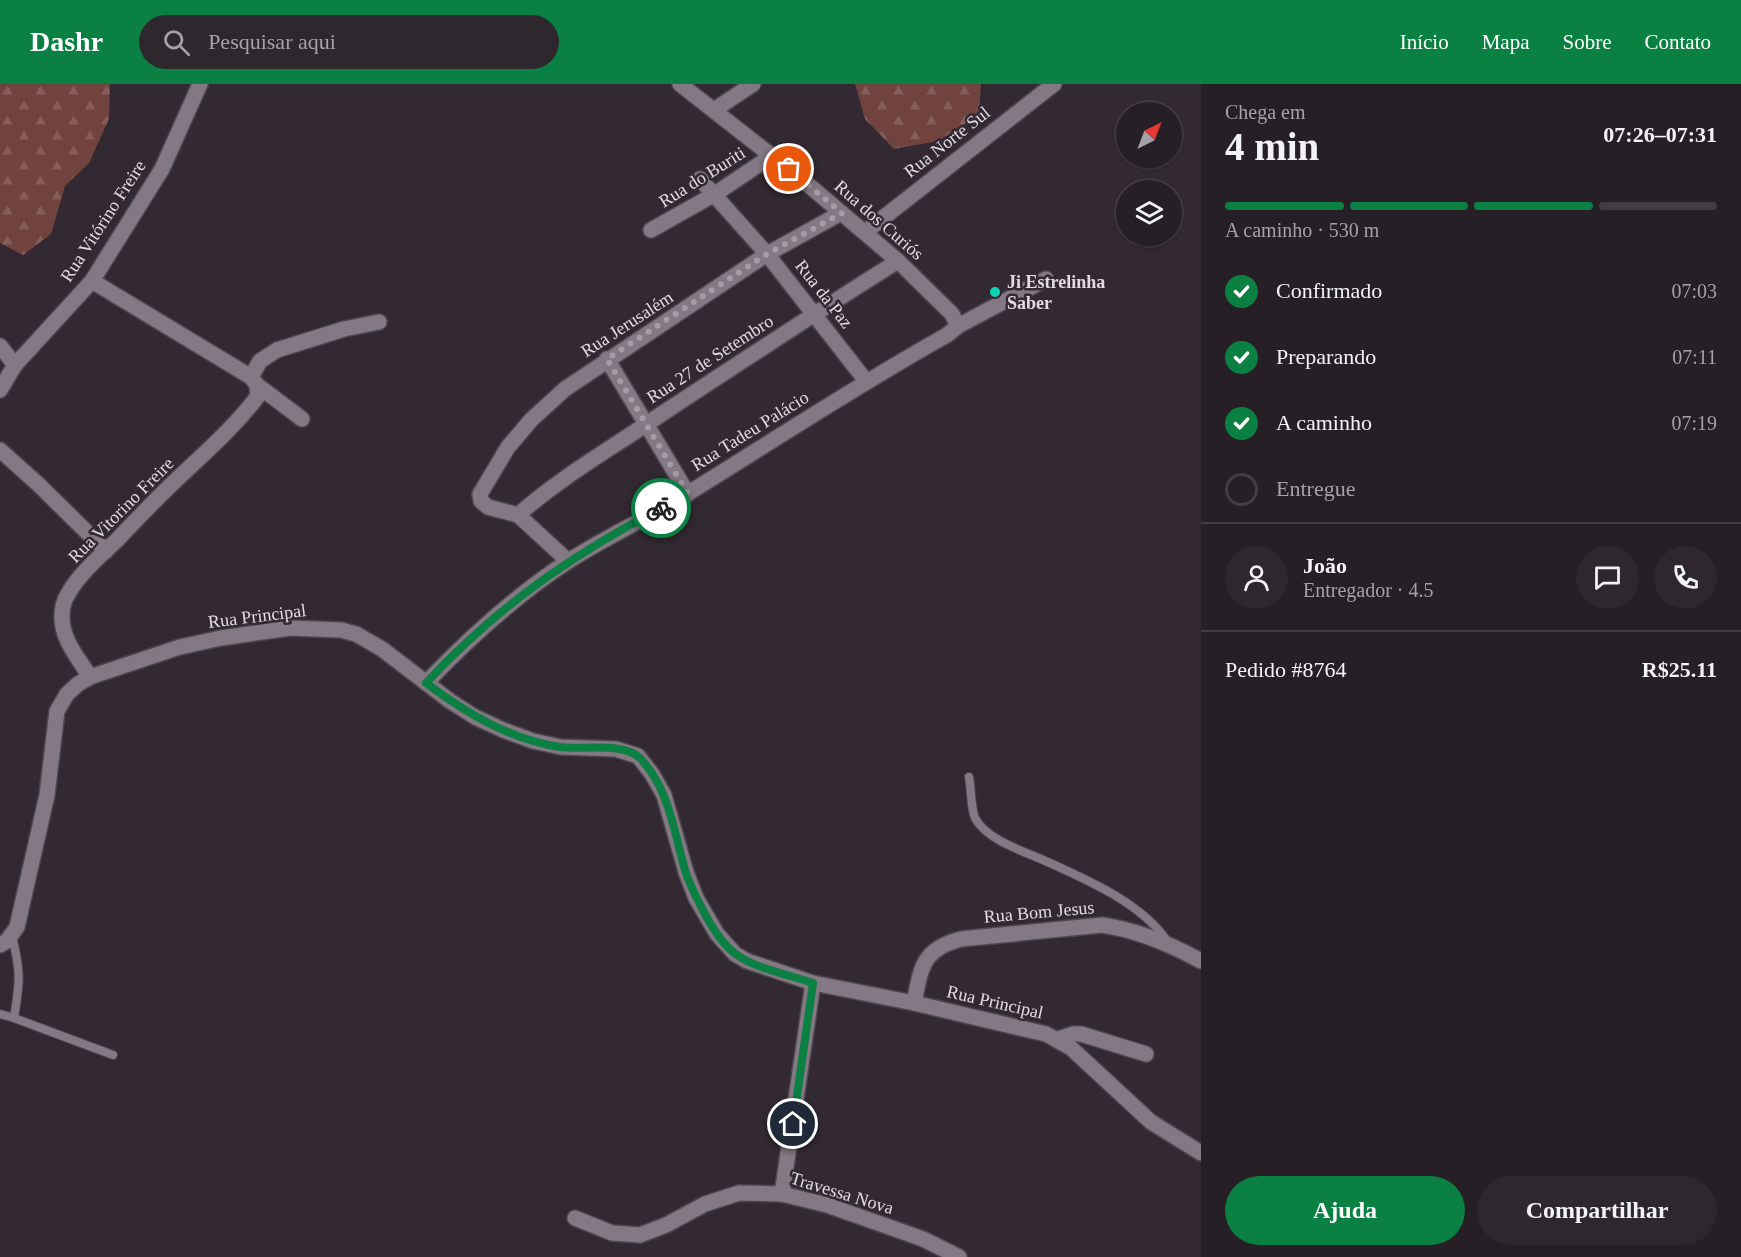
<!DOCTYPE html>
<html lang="pt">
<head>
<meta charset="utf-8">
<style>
	body { margin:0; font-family:"Times New Roman",serif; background:#2e272e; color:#f1f3f6; height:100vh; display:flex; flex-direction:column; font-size:22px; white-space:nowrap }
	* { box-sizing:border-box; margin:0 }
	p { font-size:20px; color:#a4a2a7 }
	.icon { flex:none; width:33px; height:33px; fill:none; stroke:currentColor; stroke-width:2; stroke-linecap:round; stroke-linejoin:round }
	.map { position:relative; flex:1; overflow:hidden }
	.side { display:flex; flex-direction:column; background:#261f26; width:540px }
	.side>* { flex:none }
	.needle { width:39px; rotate:42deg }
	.controls { position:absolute; left:1116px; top:18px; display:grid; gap:12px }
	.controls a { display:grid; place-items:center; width:66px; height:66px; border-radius:50%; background:#261f26; box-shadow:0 2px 4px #0004,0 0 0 2px #423d43; font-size:30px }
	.pin { position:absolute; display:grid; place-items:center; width:51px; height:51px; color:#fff; margin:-26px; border:3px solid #fff; border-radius:50%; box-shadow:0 2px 6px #0007 }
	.courier { position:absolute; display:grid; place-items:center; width:60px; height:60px; margin:-30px; border:4px solid #0b8043; border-radius:50%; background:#fff; color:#222; box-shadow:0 2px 8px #0007 }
	.summary em { font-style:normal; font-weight:700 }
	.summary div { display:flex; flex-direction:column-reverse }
	.summary { display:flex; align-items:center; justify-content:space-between; height:102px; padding:0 24px }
	h1 { font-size:39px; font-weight:700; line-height:45px }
	.bar { display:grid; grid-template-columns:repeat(4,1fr); gap:9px 6px; align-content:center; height:72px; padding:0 24px }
	.bar i { height:8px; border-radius:4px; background:#423d43 }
	.bar .on { background:#0b8043 }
	.bar p { grid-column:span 4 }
	.line { display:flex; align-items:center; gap:15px; padding:0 24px; border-top:2px solid #423d43 }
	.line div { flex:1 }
	.round { display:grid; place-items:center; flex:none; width:63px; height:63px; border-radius:32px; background:#2e272e }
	ol { padding:0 24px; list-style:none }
	li { display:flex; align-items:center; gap:18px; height:66px }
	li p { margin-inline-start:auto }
	li .icon { padding:6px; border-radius:50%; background:#0b8043; color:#fff; stroke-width:4 }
	li:last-child { color:#a4a2a7 }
	li i { width:33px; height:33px; border:3px solid #423d43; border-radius:50% }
	.cta { display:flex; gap:12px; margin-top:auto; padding:12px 24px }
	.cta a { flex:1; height:69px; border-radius:36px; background:#0b8043; color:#fff; font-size:24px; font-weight:700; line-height:69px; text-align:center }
	.cta a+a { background:#2e272e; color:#f1f3f6 }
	header { display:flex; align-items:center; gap:36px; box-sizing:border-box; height:84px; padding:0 30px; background:#0b8043; color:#fff }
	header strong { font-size:28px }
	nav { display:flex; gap:33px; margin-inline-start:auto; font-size:21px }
	.search { width:420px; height:54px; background:#2e272e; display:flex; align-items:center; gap:15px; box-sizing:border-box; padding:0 21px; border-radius:33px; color:#a4a2a7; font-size:22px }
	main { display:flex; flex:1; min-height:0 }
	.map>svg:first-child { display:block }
	.forest { fill:url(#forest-firs) }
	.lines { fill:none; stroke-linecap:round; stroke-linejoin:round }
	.service-casing { stroke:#4e464e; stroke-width:10 }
	.minor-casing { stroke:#4e464e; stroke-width:18 }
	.tertiary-casing { stroke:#4e464e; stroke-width:18 }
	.service { stroke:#837883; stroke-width:8 }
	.minor { stroke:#837883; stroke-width:15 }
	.tertiary { stroke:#837883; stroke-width:15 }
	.done { stroke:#a59da4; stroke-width:6; stroke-dasharray:0 10.8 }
	.route { stroke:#0b8043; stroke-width:8 }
	.poi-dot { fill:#0dd5b5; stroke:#332932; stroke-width:2 }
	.labels { text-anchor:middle; stroke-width:5; stroke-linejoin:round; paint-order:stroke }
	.street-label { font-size:18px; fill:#e2dce2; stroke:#332932 }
	.poi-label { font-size:18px; font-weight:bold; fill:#e2dce2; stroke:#332932; text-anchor:start }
</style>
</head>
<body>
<header>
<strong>Dashr</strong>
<div class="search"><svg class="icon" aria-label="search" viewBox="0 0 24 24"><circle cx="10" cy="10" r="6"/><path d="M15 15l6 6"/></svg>Pesquisar aqui</div>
<nav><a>Início</a><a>Mapa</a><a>Sobre</a><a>Contato</a></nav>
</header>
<main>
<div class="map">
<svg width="1201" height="1173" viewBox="0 0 1201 1173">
	<defs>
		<pattern id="forest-firs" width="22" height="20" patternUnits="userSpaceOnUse" patternTransform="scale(1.5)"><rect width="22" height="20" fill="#71433e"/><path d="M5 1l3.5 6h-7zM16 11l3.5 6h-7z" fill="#855e5a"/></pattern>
	</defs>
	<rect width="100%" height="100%" fill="#332932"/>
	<!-- forest -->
	<g class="forest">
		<path d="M0 0H110L109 35 89 79 65 102 51 150 23 171 0 159Z"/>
		<path d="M855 0H981L979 31 938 57 894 65 865 35Z"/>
	</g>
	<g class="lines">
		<!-- service casing -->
		<g class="service-casing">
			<g id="service">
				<path d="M969 693C971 703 971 725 975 734 986 755 1020 766 1041 775 1083 794 1141 818 1167 857"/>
				<path d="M12 852C21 888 20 897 14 934L113 971"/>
				<path d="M0 930 14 934"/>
			</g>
		</g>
		<!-- minor casing -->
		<g class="minor-casing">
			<g id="minor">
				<path d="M680 0 805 98 898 177 952 230 958 242"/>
				<path d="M714 26 753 0"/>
				<path d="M700 95 767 170 866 297"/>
				<path d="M651 146 715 110 773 71"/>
				<path d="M865 148 1054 0"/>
				<path d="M92 197 251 293 257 301 302 335"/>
				<path d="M0 262 15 281"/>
				<path d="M607 275 688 410"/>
				<path d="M251 293 260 277 277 266 344 245 379 238"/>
				<path d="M0 306 15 281 92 197 162 85 200 0"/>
				<path d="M0 366 39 401 106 467"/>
				<path d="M518 431C562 392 612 364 660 331 739 279 818 227 898 177"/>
				<path d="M568 477 518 431 488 423 481 417 480 410 508 363 532 335 565 305 767 170 841 129"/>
				<path d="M90 593C79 575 61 555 62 532 62 524 64 516 68 510 78 491 101 471 117 456 135 437 153 418 172 400 201 372 233 345 258 312L257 301"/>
				<path d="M426 599C469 554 515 512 567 478 607 452 650 433 690 408 776 355 859 300 947 251L958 242 1046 195"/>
				<path d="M914 919C921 884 922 865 961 855L1102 841C1137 846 1170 860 1201 877"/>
				<path d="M1058 955 1073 950H1081L1146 970"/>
				<path d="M782 1110 813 899"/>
				<path d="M575 1134 612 1149 640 1151 666 1141 705 1120 739 1109 782 1110 827 1121 923 1155 959 1173"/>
			</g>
		</g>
		<!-- tertiary casing -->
		<g class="tertiary-casing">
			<path id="tertiary" d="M0 861 7 857 17 843 47 711 57 627 67 610 78 600 90 593 180 563 221 554 290 544 341 546 356 550 382 565 450 617 475 633 503 646 533 657 561 663 616 665 638 672 652 690 664 711 686 788 696 814 717 850 735 870 747 877 813 899 914 919 1046 950 1071 964 1151 1038 1201 1069"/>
		</g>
		<!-- service -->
		<use href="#service" class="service"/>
		<!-- minor -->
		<use href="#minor" class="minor"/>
		<!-- tertiary -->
		<use href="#tertiary" class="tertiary"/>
	</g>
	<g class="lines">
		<!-- done -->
		<path class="done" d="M661 424 688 410 607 275 767 170 842 129 789 85"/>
		<!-- route -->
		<path class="route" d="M661 424C569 473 498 522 426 599 466 629 509 655 560 663 581 666 624 658 640 674 669 704 674 748 685 786 690 802 698 817 706 832 714 846 723 861 737 871 757 885 790 891 813 899L793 1040"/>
	</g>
	<!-- markers -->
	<circle class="poi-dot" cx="995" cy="208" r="6"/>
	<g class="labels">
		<!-- street labels -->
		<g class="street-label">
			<text transform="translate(947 58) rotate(-38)" y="6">Rua Norte Sul</text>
			<text transform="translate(702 93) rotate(-32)" y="6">Rua do Buriti</text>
			<text transform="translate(879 136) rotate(41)" y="6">Rua dos Curiós</text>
			<text transform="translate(103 137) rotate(-57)" y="6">Rua Vitórino Freire</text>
			<text transform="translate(824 210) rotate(52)" y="6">Rua da Paz</text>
			<text transform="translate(627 240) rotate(-33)" y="6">Rua Jerusalém</text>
			<text transform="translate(710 275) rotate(-33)" y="6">Rua 27 de Setembro</text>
			<text transform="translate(750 347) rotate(-32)" y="6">Rua Tadeu Palácio</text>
			<text transform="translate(121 426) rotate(-45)" y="6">Rua Vitorino Freire</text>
			<text transform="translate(257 532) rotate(-7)" y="6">Rua Principal</text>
			<text transform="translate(1039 828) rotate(-5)" y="6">Rua Bom Jesus</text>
			<text transform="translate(995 918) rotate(13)" y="6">Rua Principal</text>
			<text transform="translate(842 1109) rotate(17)" y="6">Travessa Nova</text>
		</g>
		<!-- poi labels -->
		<g class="poi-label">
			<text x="1007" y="204">Ji Estrelinha<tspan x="1007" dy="21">Saber</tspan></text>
		</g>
	</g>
</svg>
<div class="controls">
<a><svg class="needle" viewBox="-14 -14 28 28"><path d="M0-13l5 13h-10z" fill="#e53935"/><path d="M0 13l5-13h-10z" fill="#a4a2a7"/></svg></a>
<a><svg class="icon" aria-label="layers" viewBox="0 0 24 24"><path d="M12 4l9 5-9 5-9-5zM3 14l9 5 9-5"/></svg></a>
</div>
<div class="pin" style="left:789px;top:85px;background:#ea580c"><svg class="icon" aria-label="bag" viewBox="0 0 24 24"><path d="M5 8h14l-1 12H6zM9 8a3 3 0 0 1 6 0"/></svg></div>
<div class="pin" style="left:793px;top:1040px;background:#1f2937"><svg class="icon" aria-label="home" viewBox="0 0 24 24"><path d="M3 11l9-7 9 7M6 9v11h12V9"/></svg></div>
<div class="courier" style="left:661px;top:424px"><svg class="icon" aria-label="bike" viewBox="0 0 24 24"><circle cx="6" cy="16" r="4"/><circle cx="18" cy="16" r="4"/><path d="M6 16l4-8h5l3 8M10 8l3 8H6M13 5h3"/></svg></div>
</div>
<section class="side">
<div class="summary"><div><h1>4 min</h1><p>Chega em</p></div><em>07:26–07:31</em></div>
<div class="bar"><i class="on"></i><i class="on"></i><i class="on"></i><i></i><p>A caminho · 530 m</p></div>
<ol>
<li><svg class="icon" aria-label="check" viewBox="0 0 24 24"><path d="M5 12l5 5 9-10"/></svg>Confirmado<p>07:03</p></li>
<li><svg class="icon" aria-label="check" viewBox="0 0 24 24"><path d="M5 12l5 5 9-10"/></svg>Preparando<p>07:11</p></li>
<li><svg class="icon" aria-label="check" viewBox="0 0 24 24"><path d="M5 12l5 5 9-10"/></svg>A caminho<p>07:19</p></li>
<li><i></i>Entregue</li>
</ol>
<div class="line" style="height:108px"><a class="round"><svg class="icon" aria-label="person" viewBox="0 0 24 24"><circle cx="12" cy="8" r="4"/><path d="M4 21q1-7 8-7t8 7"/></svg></a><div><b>João</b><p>Entregador · 4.5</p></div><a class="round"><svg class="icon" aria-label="chat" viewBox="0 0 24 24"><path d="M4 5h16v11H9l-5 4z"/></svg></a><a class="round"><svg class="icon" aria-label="phone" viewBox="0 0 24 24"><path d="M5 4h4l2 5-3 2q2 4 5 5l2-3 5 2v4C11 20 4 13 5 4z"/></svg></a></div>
<div class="line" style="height:78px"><div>Pedido #8764</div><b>R$25.11</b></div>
<div class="cta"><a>Ajuda</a><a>Compartilhar</a></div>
</section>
</main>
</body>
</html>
